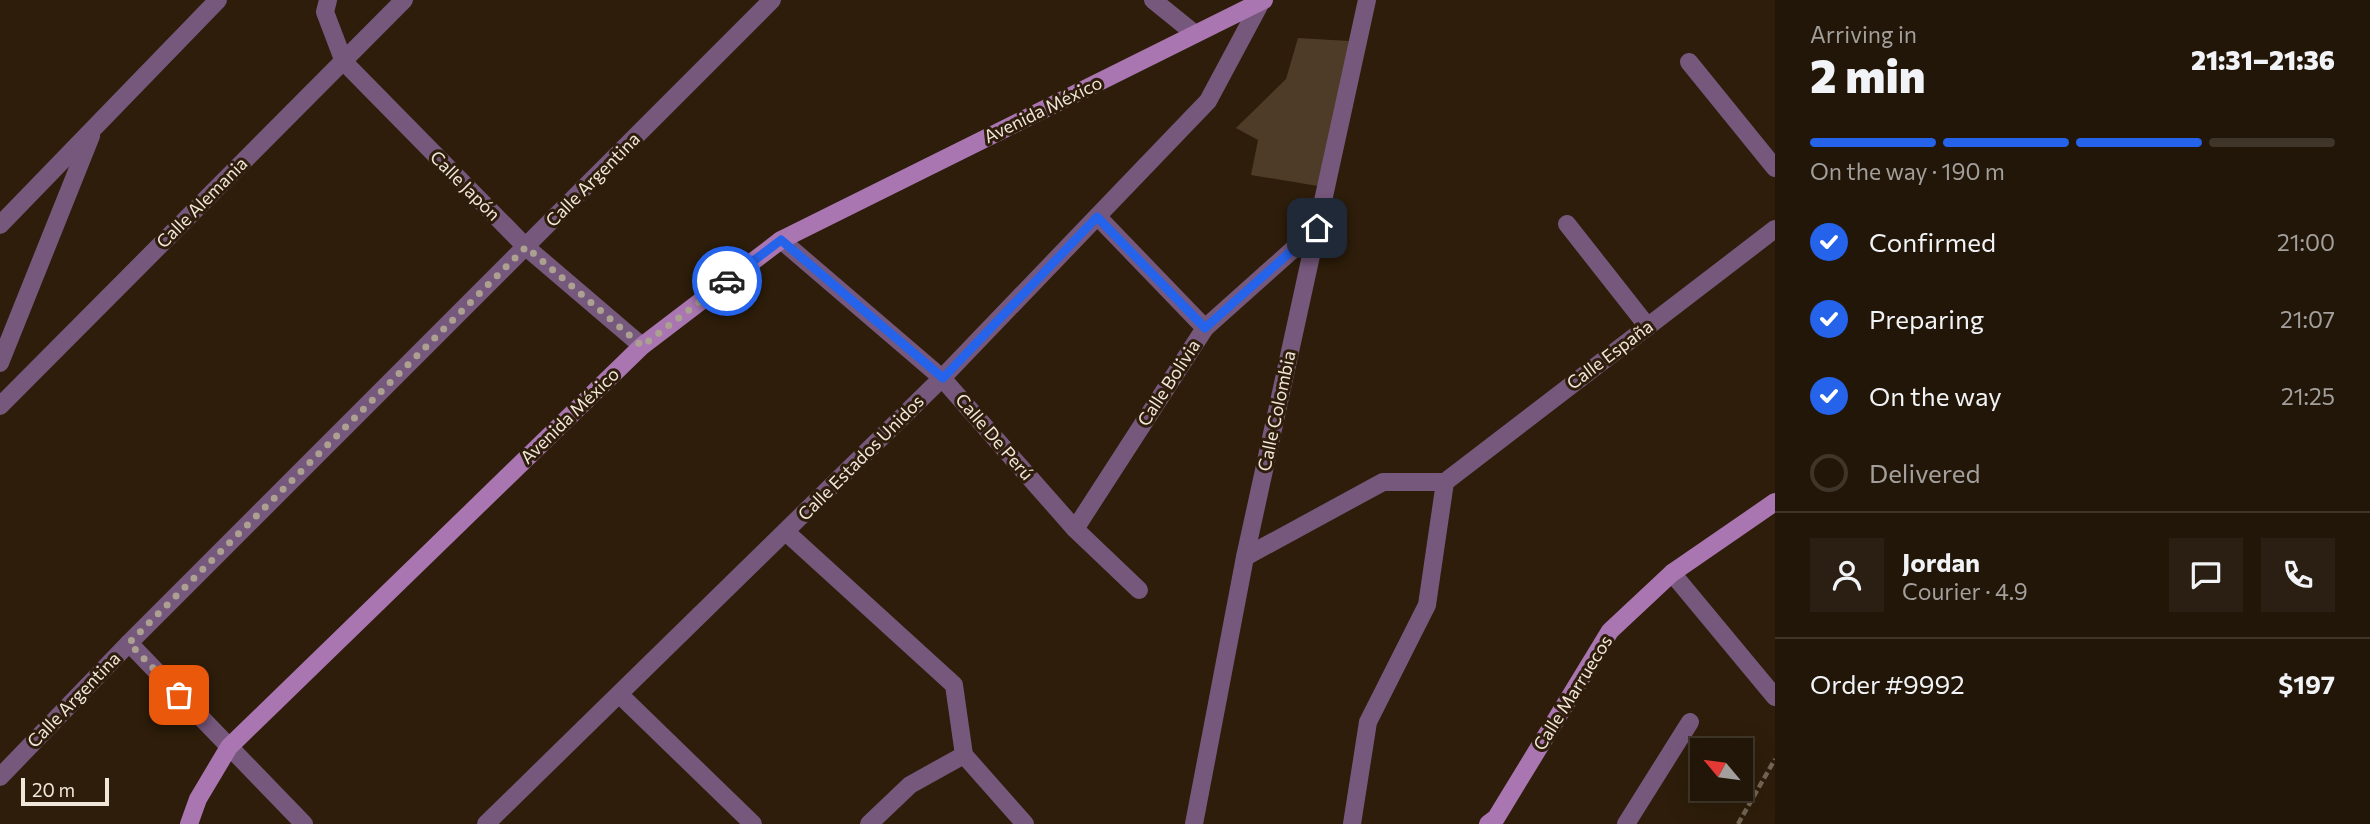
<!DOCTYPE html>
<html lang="en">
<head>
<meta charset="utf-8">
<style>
	body { margin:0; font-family:Commissioner,sans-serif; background:#2a1f12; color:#f1f3f6; height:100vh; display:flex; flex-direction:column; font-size:26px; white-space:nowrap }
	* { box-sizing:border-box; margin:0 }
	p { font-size:23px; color:#a29f9c }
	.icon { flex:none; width:38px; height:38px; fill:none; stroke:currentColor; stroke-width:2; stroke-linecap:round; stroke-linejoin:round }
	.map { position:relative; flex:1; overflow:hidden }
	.panel { display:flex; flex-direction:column; background:#221608; width:595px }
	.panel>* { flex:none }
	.needle { width:46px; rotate:299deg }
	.fabs { position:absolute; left:1690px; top:738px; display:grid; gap:14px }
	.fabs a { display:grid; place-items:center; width:63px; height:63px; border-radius:0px; background:#221608; box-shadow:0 7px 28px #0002,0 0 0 2px #3f3529; font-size:35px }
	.scale { position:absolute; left:21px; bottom:18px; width:88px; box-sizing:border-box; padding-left:7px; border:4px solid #f1e6da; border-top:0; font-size:19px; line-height:24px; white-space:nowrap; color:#f1e6da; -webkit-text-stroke:5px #2d1d0a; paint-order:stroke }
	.pin { position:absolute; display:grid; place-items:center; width:60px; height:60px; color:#fff; margin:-30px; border-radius:14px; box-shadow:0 4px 10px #0006 }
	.courier { position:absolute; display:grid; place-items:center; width:70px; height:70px; margin:-35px; border:5px solid #2563eb; border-radius:50%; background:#fff; color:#222; box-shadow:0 2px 9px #0007 }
	.head em { font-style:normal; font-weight:800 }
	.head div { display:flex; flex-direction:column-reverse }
	.head { display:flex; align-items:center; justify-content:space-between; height:119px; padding:0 35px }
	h1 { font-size:46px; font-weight:800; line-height:52px }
	.bar { display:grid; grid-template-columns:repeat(4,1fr); gap:10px 7px; align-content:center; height:84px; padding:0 35px }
	.bar i { height:9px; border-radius:5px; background:#3f3529 }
	.bar .on { background:#2563eb }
	.bar p { grid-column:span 4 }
	.line { display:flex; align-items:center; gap:18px; padding:0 35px; border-top:2px solid #3f3529 }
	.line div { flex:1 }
	.round { display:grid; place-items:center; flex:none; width:74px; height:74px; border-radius:0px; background:#2a1f12 }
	ol { padding:0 35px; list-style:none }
	li { display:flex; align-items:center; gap:21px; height:77px }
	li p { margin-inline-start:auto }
	li .icon { padding:7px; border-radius:50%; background:#2563eb; color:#fff; stroke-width:4 }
	li:last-child { color:#a29f9c }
	li i { width:38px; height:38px; border:4px solid #3f3529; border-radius:50% }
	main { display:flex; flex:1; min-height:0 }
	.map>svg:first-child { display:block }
	.building { fill:#4e3c28 }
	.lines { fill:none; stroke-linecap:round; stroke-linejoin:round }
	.path { stroke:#736454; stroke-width:4.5; stroke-dasharray:7 3.5; stroke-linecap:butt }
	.street { stroke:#77587d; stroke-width:18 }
	.secondary { stroke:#a976b2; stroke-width:18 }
	.done { stroke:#aca091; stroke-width:7; stroke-dasharray:0 12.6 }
	.route { stroke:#2563eb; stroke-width:9 }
	.labels { text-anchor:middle; stroke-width:6; stroke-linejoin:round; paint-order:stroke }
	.street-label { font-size:18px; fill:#f1e6da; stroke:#2d1d0a }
</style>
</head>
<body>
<main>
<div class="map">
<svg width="1775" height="824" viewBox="0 0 1775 824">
	<rect width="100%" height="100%" fill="#2d1d0a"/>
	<!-- building -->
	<path class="building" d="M1298 38 1349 41 1324 187 1251 175 1258 140 1236 128 1286 79Z"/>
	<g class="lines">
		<!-- path -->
		<path class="path" d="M1738 824 1775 759"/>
		<!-- street -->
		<g class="street">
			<path d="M328 0 325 12 344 62 526 247 642 346"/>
			<path d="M1153 0 1195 34"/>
			<path d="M1689 62 1775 168"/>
			<path d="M1098 217 1205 328"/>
			<path d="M1567 224 1648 327"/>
			<path d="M0 225 218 0"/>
			<path d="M781 240 942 378 1075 529 1139 590"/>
			<path d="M0 363 91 136"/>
			<path d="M0 406 404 0"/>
			<path d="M1445 482 1775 229"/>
			<path d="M1075 529 1205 328 1317 228"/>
			<path d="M786 532 954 685 964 755 1025 824"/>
			<path d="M1245 557 1383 482H1445"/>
			<path d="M1672 573 1775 697"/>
			<path d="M129 643 304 824"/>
			<path d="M620 695 753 824"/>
			<path d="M0 777 129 643 772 0"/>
			<path d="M486 824 942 378 1208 101 1260 4"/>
			<path d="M869 824 910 785 964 755"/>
			<path d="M1194 824 1245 557 1367 0"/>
			<path d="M1352 824 1368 722 1427 605 1445 482"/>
			<path d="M1626 824 1690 722"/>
		</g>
		<!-- secondary -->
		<g class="secondary">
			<path d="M189 824 198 799 229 747 642 346 781 240 1264 0"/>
			<path d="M1488 824 1496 818 1610 631 1672 573 1775 502"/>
		</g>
	</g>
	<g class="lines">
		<!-- done -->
		<path class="done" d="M179 695 129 643 526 247 642 346 727 281"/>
		<!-- route -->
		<path class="route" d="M727 281 781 240 943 378 1097 217 1205 328 1317 228"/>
	</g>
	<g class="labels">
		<!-- street labels -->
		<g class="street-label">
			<text transform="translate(1043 110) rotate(-26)" y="6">Avenida México</text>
			<text transform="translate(593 180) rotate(-45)" y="6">Calle Argentina</text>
			<text transform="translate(465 186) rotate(45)" y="6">Calle Japón</text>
			<text transform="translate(202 203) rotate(-45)" y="6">Calle Alemania</text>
			<text transform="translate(1610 355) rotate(-37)" y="6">Calle España</text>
			<text transform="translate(1169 383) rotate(-57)" y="6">Calle Bolivia</text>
			<text transform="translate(1277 411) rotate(-78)" y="6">Calle Colombia</text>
			<text transform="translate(570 416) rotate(-44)" y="6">Avenida México</text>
			<text transform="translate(994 437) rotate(49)" y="6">Calle De Perú</text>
			<text transform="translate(861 458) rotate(-45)" y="6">Calle Estados Unidos</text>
			<text transform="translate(1573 693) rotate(-58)" y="6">Calle Marruecos</text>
			<text transform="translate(74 700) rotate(-46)" y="6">Calle Argentina</text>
		</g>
	</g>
</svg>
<div class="fabs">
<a><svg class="needle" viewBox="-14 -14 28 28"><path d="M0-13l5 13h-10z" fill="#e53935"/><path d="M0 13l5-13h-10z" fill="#a29f9c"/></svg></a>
</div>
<div class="scale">20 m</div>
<div class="pin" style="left:179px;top:695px;background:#ea580c"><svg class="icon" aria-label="bag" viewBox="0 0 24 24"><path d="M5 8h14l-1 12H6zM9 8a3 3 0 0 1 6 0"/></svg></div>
<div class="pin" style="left:1317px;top:228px;background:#1f2937"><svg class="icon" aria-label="home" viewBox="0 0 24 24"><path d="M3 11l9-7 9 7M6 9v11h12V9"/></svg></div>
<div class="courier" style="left:727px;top:281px"><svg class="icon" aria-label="car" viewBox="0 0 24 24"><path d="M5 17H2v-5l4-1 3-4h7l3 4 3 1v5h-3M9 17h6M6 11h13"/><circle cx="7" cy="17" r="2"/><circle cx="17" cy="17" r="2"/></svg></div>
</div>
<section class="panel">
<div class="head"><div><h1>2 min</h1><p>Arriving in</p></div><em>21:31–21:36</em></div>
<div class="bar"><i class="on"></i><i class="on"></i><i class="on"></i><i></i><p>On the way · 190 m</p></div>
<ol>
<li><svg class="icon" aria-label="check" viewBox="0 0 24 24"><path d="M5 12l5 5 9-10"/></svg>Confirmed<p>21:00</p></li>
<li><svg class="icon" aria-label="check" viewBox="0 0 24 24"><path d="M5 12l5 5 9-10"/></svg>Preparing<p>21:07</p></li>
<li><svg class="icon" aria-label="check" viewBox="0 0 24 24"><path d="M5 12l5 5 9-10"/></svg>On the way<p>21:25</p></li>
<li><i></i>Delivered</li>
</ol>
<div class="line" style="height:126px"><a class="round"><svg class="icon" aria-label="person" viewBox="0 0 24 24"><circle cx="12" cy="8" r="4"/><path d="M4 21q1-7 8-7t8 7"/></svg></a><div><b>Jordan</b><p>Courier · 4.9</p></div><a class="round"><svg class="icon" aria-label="chat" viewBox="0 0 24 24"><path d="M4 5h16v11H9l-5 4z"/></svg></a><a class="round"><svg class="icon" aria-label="phone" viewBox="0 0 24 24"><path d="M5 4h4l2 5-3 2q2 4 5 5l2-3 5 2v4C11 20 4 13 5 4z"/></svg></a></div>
<div class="line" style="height:91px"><div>Order #9992</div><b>$197</b></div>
</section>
</main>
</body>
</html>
